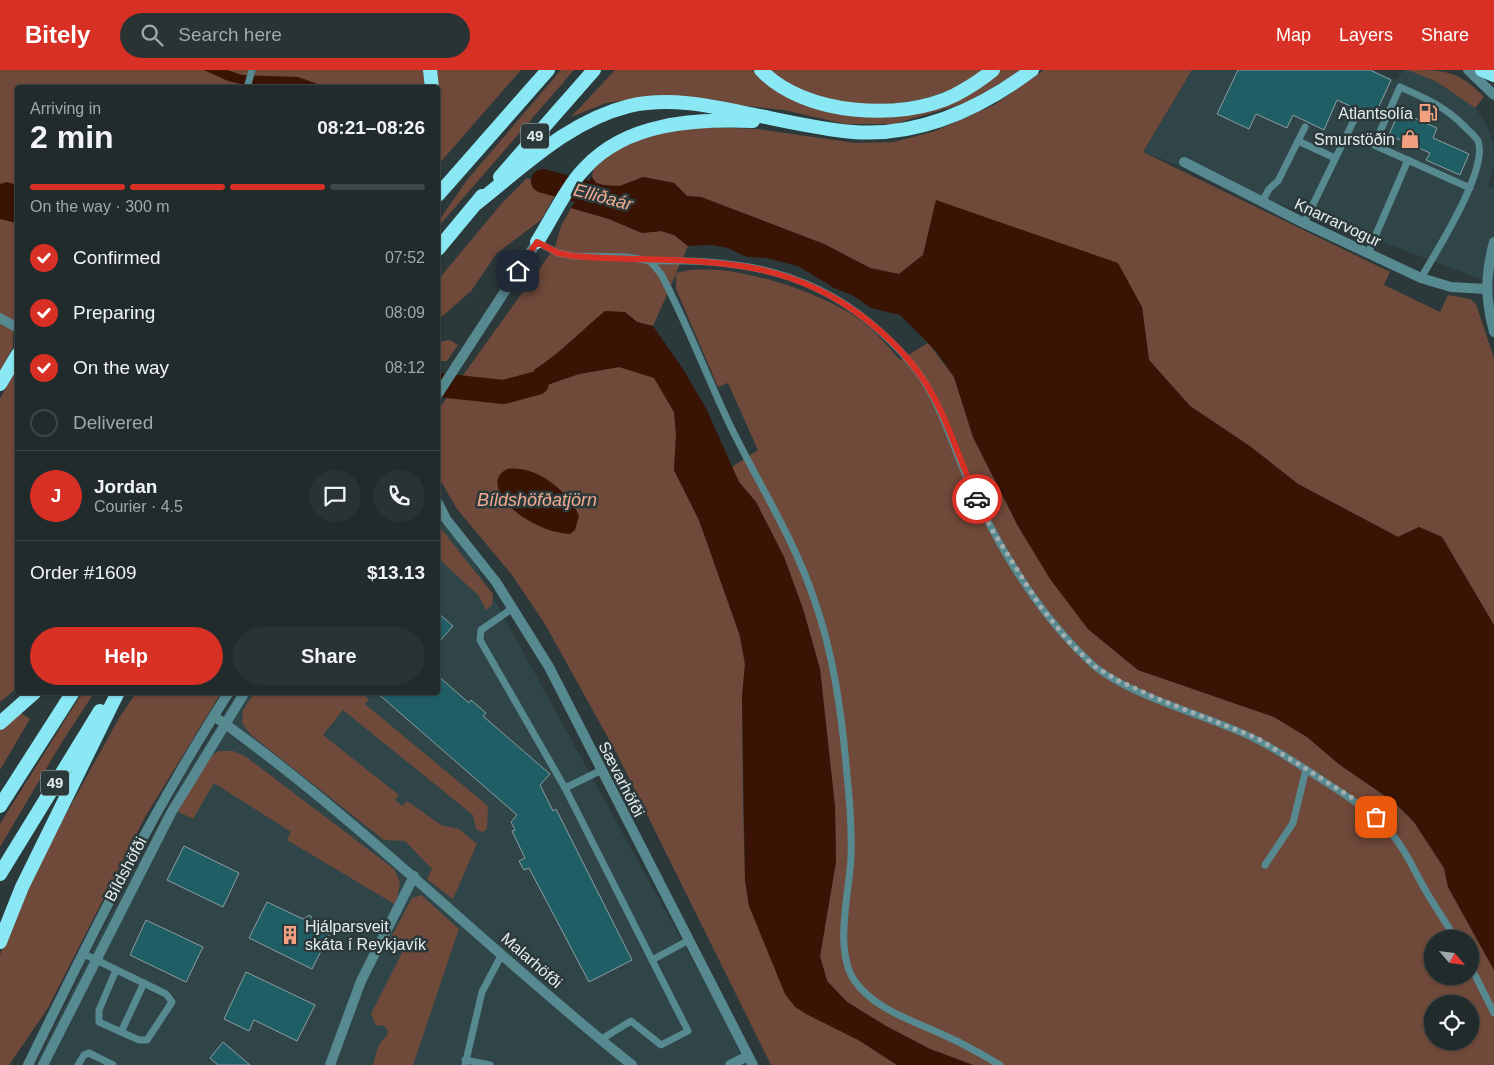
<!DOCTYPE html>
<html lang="en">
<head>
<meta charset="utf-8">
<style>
	body { margin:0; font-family:Arial,sans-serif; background:#293334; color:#f1f3f6; height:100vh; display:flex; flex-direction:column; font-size:19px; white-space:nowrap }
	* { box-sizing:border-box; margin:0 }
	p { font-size:16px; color:#a2a7a9 }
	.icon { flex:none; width:28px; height:28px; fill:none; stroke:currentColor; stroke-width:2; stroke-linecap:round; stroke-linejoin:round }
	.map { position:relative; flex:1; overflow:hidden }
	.sheet { position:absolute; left:15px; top:15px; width:425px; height:610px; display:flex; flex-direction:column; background:#212b2c; border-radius:5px; box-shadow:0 1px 4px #0004,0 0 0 1px #3e4748 }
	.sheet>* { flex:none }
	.needle { width:32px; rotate:118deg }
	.controls { position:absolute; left:1424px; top:860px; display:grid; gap:10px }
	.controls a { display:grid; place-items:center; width:55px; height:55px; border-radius:50%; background:#212b2c; box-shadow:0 1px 4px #0004,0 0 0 1px #3e4748; font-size:25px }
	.pin { position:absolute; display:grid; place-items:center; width:42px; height:42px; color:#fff; margin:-21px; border-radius:10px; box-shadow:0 2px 8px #0006 }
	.courier { position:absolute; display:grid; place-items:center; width:50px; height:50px; margin:-25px; border:4px solid #d93025; border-radius:50%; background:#fff; color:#222; box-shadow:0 1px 6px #0007 }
	.summary em { font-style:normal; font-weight:600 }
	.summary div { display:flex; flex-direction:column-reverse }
	.summary { display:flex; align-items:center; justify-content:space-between; height:85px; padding:0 15px }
	h1 { font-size:32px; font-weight:600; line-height:38px }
	.bar { display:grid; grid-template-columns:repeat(4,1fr); gap:8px 5px; align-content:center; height:60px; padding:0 15px }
	.bar i { height:6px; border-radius:4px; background:#3e4748 }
	.bar .current { background:#d93025 }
	.bar p { grid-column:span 4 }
	.line { display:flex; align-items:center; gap:12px; padding:0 15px; border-top:1px solid #3e4748 }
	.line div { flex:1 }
	.round { display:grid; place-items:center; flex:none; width:52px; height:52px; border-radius:26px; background:#293334 }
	ol { padding:0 15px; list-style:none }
	li { display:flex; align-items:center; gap:15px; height:55px }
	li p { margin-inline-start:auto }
	li .icon { padding:5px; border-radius:50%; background:#d93025; color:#fff; stroke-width:4 }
	li:last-child { color:#a2a7a9 }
	li i { width:28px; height:28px; border:2px solid #3e4748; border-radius:50% }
	.cta { display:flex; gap:10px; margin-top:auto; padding:10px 15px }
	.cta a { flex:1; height:58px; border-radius:30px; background:#d93025; color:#fff; font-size:20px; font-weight:600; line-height:58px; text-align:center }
	.cta a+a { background:#293334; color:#f1f3f6 }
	header { display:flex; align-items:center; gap:30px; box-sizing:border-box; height:70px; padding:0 25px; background:#d93025; color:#fff }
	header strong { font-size:24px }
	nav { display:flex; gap:28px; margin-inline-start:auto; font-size:18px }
	.search { width:350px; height:45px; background:#293334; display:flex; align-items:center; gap:12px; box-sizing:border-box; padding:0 18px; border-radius:28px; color:#a2a7a9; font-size:19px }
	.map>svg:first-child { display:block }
	.built { fill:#2f4548 }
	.green { fill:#6f493a; fill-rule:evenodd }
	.water { fill:#391405 }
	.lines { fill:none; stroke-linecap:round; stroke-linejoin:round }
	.river { stroke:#391405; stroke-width:24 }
	.building { fill:#205e66; stroke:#8e9da0 }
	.service { stroke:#578991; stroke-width:7 }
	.minor { stroke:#578991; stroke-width:10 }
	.tertiary { stroke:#578991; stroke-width:10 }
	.trunk { stroke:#8ae8f4; stroke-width:14 }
	.done { stroke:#a4aeaf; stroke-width:5; stroke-dasharray:0 9 }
	.route { stroke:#d93025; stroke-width:6 }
	.labels { text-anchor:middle; stroke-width:5; stroke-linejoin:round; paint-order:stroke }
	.shield { fill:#2c393b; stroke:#adb7b8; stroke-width:1 }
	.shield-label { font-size:15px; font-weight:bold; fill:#e4edee }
	.poi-label { font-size:16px; fill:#e4edee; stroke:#2c393b; text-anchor:end }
	.street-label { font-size:16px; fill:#e4edee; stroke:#2c393b }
	.water-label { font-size:18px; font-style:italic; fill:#f2aa8e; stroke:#2c393b }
</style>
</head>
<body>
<header>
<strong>Bitely</strong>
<div class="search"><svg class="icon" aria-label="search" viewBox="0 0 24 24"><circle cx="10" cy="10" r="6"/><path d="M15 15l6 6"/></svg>Search here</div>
<nav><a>Map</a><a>Layers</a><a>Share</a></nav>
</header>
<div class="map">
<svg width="1494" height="995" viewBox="0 0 1494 995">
	<rect width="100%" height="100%" fill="#2c393b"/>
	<!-- built -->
	<g class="built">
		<path d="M1192 0H1374L1396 10 1404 0H1408L1437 12 1475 38 1486 54 1493 73 1494 95 1488 116 1494 118V267L1483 210 1143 82Z"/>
		<path d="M438 448 460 467 750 995H35L100 864 182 710 237 623 438 622Z"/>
	</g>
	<!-- green -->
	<g class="green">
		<path d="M0 0H423L425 17 18 18 17 253 0 243Z"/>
		<path d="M435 0H521L438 95V18Z"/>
		<path d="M561 0H574L438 157V152L467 110Z"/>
		<path d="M615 0H752L765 12 799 32 922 41 999 0H1023L966 33 894 54H845L784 40 654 26 606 33 571 47Z"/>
		<path d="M768 0H983C934 40 850 45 794 16 785 11 775 8 768 0Z"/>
		<path d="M1044 0H1192L1143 82 1390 202 1384 215 1440 242 1448 225 1470 229 1476 234 1494 288V555L1442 467 1419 457 1398 467 1298 414 1251 377 1190 336 1149 290 1142 237 936 131 923 185 899 204 870 198 824 174 701 127 687 126 674 113 643 107 620 116 597 115 592 107 594 94 611 80 659 61 709 57 757 59 856 73 894 72 935 61 994 35Z"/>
		<path d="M1408 0C1444 0 1458 0 1484 27L1475 38 1437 12Z"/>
		<path d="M527 108 558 120 541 150 497 183 471 221 438 250V210L502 133Z"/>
		<path d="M571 138 609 149 642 163 661 161 674 165 688 176 676 203C725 189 819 221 859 249 874 260 888 276 900 290L928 273 954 307 973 367 1018 456 1051 509 1088 559 1138 600 1274 647 1307 667 1340 695 1394 732 1414 752 1444 798 1448 817 1494 900V995H973L930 979 886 956 847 932 827 911 820 886 836 792 835 737 820 599 803 539 784 487 756 432 739 412 732 397 758 380 728 313 718 317 676 219V204L653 256 637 252 625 242 568 273 558 284 534 300 544 316 579 304 619 297 654 307 674 342 676 364 674 400 699 450 740 566 745 594 742 627 743 735 745 810 749 836 860 971 897 995H771L617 684 545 554 512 505 457 439 438 406V340L555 177 561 156ZM1432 869H1470V906H1432ZM1432 934H1470V971H1432Z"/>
		<path d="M0 252 13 259V277L0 301Z"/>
		<path d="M450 270 458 275 447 291H438V272Z"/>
		<path d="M17 297V618L0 632V329Z"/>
		<path d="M438 455 493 524 492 535 486 540 479 526 438 488Z"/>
		<path d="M82 623H94L62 672 0 777V754Z"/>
		<path d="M136 623H221L145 747 48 938 9 995H0V885L9 858 44 784 119 648Z"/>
		<path d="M254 623H361L369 629 365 634 488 736 487 759 482 762 476 759 473 745 343 640 323 665 399 725 395 730 402 736 407 731 441 755 459 759 477 774 453 829 427 809 432 799 405 771 384 770 251 665 242 653 243 640Z"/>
		<path d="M21 643 30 649 0 700V658Z"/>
		<path d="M219 681H233L245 686 394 799 400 812 396 835 287 770 291 762 214 713 193 749 177 741 210 687Z"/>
		<path d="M421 825 459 859 413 995H373C376 984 377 973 387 966L388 960 383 955 376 956 371 944 403 881 388 873 412 828Z"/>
	</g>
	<!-- water -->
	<g class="water">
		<path d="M204 0H227L242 5 298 7 326 17H254L228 11Z"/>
		<path d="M592 107 597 115 620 116 643 107 674 113 687 126 701 127 824 174 870 198 899 204 923 185 936 130 1118 193 1142 237 1149 290 1190 336 1251 377 1298 414 1398 467 1419 457 1442 467 1494 555V900L1448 817 1444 798 1414 752 1394 732 1340 695 1307 667 1274 647 1138 600 1088 559 1050 509 1018 456 973 367 954 307 935 280 900 245 871 238 852 225 834 218 798 196 766 188 747 187 728 178 712 175 688 176 674 165 661 161 642 163 609 149 571 138Z"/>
		<path d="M7 112 17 115V153L0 149V114Z"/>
		<path d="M605 241 625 242 637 252 653 256 683 299 706 338 739 412 756 432 784 487 803 539 820 599 835 737 836 792 820 886 827 911 847 932 886 956 930 979 973 995H897L860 971 808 945 795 937 785 924 749 836 745 810 742 627 745 594 740 566 699 450 674 400 676 364 674 342 654 308 619 297 579 304 544 316 537 313 534 300C560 283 581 261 605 241Z"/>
		<path d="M507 399C535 394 569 421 579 446L575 460 570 464C554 463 539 457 526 449 510 440 483 412 507 399Z"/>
	</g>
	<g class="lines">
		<!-- river -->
		<g class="river">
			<path d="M543 111 614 130"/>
			<path d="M438 315 504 322 537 313"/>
		</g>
	</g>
	<!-- building -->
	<g class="building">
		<path d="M1238 0H1370L1391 10 1374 47 1337 30 1324 60 1293 45 1287 58 1256 44 1249 59 1217 44Z"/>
		<path d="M1399 41 1437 58 1433 68 1469 84 1460 105 1426 90 1430 83 1389 65Z"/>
		<path d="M438 543 453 556 438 573Z"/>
		<path d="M438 606 469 633 471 630 486 643 483 646 550 704 540 715 553 741 556 739 632 890 589 912 529 798 524 800 519 791 525 788 512 761 515 760 511 752 517 745 376 622H438Z"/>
		<path d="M184 776 239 803 223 837 167 810Z"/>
		<path d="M267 832 303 849 310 845 317 856 330 863 312 899 249 868Z"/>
		<path d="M146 850 203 877 186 912 130 885Z"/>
		<path d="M246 902 315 935 297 971 254 950 249 961 224 949Z"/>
		<path d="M223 972 250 995H218L210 988Z"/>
	</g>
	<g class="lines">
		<!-- service -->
		<g class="service">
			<path d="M247 18 252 0"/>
			<path d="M1298 71 1335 88"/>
			<path d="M1262 132 1269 119 1278 111 1305 57"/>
			<path d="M1304 153 1355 48"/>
			<path d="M537 172 558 183 574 186 627 187 650 191 661 204C686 251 705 302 728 351 756 410 793 466 814 529 834 585 842 646 847 705 850 733 852 760 851 788 849 824 834 879 854 910 874 940 917 952 948 967 966 975 983 985 1000 995"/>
			<path d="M1368 183 1408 90"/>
			<path d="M650 191C739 188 816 201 883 264 898 278 913 293 924 311 943 341 953 376 967 408 997 475 1037 543 1091 593 1121 621 1189 641 1228 657 1257 668 1281 683 1307 700 1339 722 1369 737 1395 768 1407 783 1414 800 1423 816 1433 834 1445 851 1456 869"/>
			<path d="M1421 208C1436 182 1489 99 1478 71 1475 66 1469 61 1465 57 1446 37 1425 28 1400 17L1374 75 1470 118"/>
			<path d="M513 538 481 560 480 570 565 718 600 701"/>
			<path d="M565 718 652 890 689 870"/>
			<path d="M1265 795 1293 753 1306 699"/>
			<path d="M82 883 166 924 172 932 147 970H139L99 952V940L116 900"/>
			<path d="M1470 895 1494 943"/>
			<path d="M121 962 144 913"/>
			<path d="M600 970 631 951 661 975 688 961 652 890"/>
			<path d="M465 990 490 995"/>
			<path d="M78 995 84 985 89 983 113 995"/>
			<path d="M465 995 482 922 502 884"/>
		</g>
		<!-- minor -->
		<g class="minor">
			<path d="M1468 0 1494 25"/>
			<path d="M1184 92 1304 153 1421 208 1451 217 1486 219"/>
			<path d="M1494 172C1485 206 1485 228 1494 262"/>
			<path d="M0 248 18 258"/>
			<path d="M214 646C362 751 490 882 632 995"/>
			<path d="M330 995 361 911 414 806"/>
			<path d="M730 995 748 986"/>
		</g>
		<!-- tertiary -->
		<g class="tertiary">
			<path d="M438 324 537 172"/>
			<path d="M438 433 446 449 496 512 549 597 753 995"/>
			<path d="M28 995C90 868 152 741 229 622"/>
			<path d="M43 995 171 743 245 622"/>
		</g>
		<!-- trunk -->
		<g class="trunk">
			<path d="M430 0 432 18"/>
			<path d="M761 0C803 45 901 52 955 25 968 18 981 10 993 0"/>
			<path d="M1482 0 1494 5"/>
			<path d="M500 107 594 0"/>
			<path d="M438 125 548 0"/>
			<path d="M477 133C524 96 569 51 629 36 668 27 707 35 745 43 781 50 817 59 853 62 919 67 981 38 1032 0"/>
			<path d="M537 172C551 150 567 116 585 98 627 52 695 49 753 51"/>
			<path d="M438 179 482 126"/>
			<path d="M0 314 18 284"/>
			<path d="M0 653 35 622"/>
			<path d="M0 736 73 622"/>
			<path d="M0 804 100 641"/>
			<path d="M0 872 22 817 118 622"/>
		</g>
	</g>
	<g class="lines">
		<!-- done -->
		<path class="done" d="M977 429 991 458 1040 536 1071 574 1094 596 1117 610 1156 628 1257 668 1354 729 1376 747"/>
		<!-- route -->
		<path class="route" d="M518 201 537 172 558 183 574 186C680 195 771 177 863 247 885 264 907 285 923 309 947 345 959 390 977 429"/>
	</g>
	<!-- icons -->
	<defs>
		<g id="fuel-bare" transform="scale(1.5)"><path d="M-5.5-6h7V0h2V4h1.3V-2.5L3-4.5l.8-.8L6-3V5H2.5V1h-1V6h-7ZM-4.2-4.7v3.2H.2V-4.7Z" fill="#f2a080" stroke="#2c393b" stroke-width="2.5" paint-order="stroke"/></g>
		<g id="shop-bare" transform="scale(1.5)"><path d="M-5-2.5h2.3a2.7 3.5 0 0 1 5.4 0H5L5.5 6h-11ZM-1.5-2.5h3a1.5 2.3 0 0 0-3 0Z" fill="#f2a080" stroke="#2c393b" stroke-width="2.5" paint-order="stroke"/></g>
		<g id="building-bare" transform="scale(1.5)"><path d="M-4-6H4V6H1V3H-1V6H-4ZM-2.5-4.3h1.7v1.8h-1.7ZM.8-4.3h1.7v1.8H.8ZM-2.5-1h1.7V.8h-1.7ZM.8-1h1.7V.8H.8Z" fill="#f2a080" stroke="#2c393b" stroke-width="2.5" paint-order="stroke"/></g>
	</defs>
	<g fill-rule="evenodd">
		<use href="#fuel-bare" x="1428" y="43"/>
		<use href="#shop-bare" x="1410" y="69"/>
		<use href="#building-bare" x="290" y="865"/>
	</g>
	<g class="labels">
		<!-- shield labels -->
		<g class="shield">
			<rect x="521" y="53.5" width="28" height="25" rx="4"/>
			<rect x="41" y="700.5" width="28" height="25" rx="4"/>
		</g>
		<g class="shield-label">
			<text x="535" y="71">49</text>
			<text x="55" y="718">49</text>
		</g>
		<!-- poi labels -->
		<g class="poi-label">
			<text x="1413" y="49">Atlantsolía</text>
			<text x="1395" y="75">Smurstöðin</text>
			<text x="305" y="862" text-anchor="start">Hjálparsveit<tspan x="305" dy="18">skáta í Reykjavík</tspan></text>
		</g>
		<!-- street labels -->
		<g class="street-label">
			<text transform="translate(1338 152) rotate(25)" y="6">Knarrarvogur</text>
			<text transform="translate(622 709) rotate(63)" y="6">Sævarhöfði</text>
			<text transform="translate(125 799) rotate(-62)" y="6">Bíldshöfði</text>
			<text transform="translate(532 890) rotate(41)" y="6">Malarhöfði</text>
		</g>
		<!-- water labels -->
		<g class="water-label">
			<text transform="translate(603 127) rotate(15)" y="6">Elliðaár</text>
			<text x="537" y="436">Bíldshöfðatjörn</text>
		</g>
	</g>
</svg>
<div class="controls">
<a><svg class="needle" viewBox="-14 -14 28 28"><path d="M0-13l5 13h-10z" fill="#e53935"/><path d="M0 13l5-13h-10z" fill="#a2a7a9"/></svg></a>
<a><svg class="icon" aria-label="locate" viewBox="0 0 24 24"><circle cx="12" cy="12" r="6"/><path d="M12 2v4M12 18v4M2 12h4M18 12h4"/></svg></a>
</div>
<div class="pin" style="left:1376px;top:747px;background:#ea580c"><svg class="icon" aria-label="bag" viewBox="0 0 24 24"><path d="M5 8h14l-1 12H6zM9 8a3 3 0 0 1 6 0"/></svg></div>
<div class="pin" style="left:518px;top:201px;background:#1f2937"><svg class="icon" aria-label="home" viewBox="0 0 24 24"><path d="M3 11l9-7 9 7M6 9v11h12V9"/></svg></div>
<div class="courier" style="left:977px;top:429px"><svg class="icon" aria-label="car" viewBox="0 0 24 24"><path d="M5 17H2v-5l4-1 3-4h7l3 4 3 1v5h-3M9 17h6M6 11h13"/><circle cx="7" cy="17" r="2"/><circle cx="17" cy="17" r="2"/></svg></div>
<section class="sheet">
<div class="summary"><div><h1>2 min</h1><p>Arriving in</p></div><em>08:21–08:26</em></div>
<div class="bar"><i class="current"></i><i class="current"></i><i class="current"></i><i></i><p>On the way · 300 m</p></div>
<ol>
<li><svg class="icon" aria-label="check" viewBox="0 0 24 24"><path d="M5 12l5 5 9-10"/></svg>Confirmed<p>07:52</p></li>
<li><svg class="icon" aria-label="check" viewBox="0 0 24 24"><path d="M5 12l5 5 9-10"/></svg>Preparing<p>08:09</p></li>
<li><svg class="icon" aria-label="check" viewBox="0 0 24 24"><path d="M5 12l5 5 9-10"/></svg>On the way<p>08:12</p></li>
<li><i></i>Delivered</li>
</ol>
<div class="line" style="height:90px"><b class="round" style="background:#d93025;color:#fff">J</b><div><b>Jordan</b><p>Courier · 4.5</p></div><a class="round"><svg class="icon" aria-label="chat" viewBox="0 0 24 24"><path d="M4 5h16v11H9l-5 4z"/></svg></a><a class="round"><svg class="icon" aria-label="phone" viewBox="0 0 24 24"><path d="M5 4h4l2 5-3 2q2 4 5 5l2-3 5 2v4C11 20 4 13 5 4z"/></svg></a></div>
<div class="line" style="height:65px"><div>Order #1609</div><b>$13.13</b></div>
<div class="cta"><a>Help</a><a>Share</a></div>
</section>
</div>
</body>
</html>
